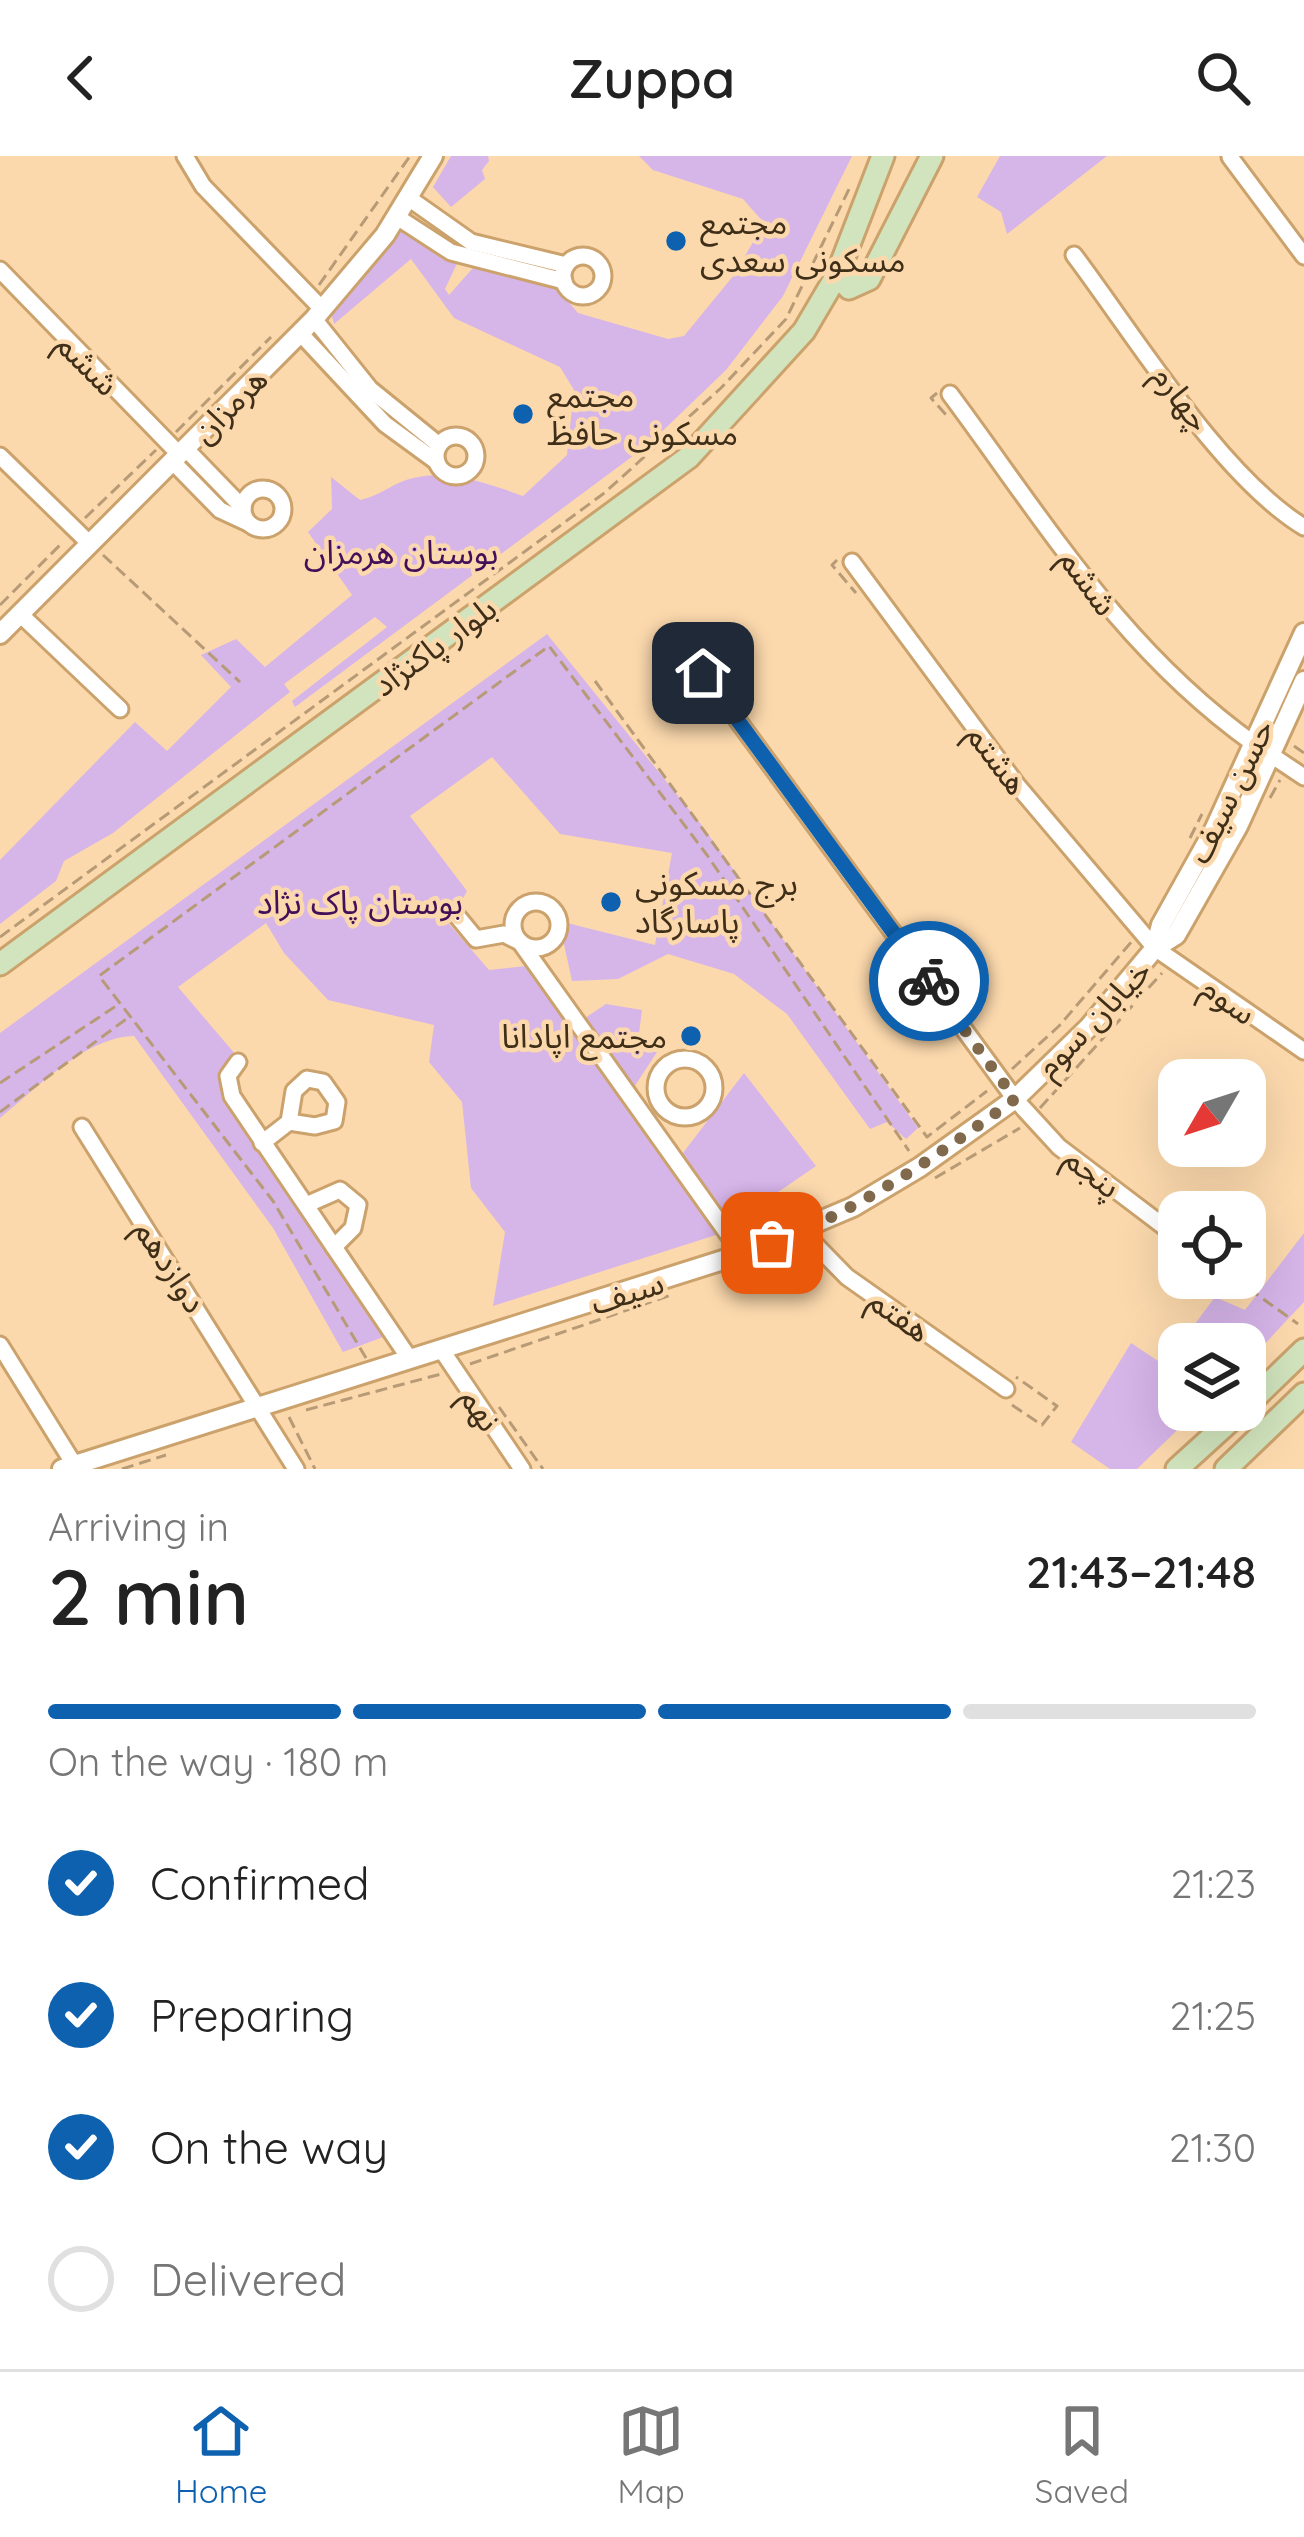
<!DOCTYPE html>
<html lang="en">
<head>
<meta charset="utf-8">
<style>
	body { margin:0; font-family:Quicksand,"Noto Sans Arabic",sans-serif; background:#f6f6f6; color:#222; height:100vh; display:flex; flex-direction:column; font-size:45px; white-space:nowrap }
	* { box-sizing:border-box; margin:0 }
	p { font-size:39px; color:#767676 }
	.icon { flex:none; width:66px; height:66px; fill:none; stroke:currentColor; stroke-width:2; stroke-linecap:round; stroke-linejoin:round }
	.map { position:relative; height:1313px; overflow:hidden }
	.drawer { display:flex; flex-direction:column; background:#fff; flex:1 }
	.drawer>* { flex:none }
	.needle { width:78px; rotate:231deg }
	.fabs { position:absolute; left:1158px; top:903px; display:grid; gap:24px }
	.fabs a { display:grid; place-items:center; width:108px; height:108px; border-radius:24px; background:#fff; box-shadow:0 12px 48px #0002; font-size:60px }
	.pin { position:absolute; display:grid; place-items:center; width:102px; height:102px; color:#fff; margin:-51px; border-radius:24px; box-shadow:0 6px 18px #0006 }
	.courier { position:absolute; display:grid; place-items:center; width:120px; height:120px; margin:-60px; border:9px solid #0e61af; border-radius:50%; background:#fff; color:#222; box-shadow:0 3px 15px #0007 }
	.head em { font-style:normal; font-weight:600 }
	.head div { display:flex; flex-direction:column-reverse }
	.head { display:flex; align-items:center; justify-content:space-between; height:204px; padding:0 48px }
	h1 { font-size:78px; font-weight:600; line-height:90px }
	.bar { display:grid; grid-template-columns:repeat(4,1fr); gap:18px 12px; align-content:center; height:144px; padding:0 48px }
	.bar i { height:15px; border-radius:9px; background:#e0e0e0 }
	.bar .on { background:#0e61af }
	.bar p { grid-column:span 4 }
	ol { padding:0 48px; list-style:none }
	li { display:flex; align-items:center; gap:36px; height:132px }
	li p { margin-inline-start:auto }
	li .icon { padding:12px; border-radius:50%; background:#0e61af; color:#fff; stroke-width:4 }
	li:last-child { color:#767676 }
	li i { width:66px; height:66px; border:6px solid #e0e0e0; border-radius:50% }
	header { display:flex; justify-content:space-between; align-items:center; height:156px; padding:0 48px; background:#fff; font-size:54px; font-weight:600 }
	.tab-bar { display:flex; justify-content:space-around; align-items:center; height:168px; border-top:3px solid #e0e0e0; background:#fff; font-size:33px; color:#767676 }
	.tab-bar a { display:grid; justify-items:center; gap:6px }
	.tab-bar .on { color:#0e61af }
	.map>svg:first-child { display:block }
	.green { fill:#d6b5e9 }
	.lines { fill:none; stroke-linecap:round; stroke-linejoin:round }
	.minor-casing { stroke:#cba26c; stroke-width:21 }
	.tertiary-casing { stroke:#cba26c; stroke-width:24 }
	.secondary-casing { stroke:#cba26c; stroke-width:27 }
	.path { stroke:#b79a76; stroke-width:3; stroke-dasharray:12 6; stroke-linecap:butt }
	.minor { stroke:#fff; stroke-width:15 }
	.tertiary { stroke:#fff; stroke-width:18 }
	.secondary { stroke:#d1e4bd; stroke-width:21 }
	.done { stroke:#816a4c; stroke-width:12; stroke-dasharray:0 21.6 }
	.route { stroke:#0e61af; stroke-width:15 }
	.poi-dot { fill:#0e61af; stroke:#fcd9ad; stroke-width:4.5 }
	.labels { text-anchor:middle; stroke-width:9; stroke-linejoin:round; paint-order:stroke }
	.poi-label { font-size:33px; fill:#3f2e18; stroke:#fcd9ad; text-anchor:start }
	.street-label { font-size:33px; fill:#3f2e18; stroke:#fcd9ad }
	.park-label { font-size:33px; fill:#420f58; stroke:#fcd9ad }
</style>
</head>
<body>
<header><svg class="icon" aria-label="back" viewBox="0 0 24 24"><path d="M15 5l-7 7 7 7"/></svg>Zuppa<svg class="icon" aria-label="search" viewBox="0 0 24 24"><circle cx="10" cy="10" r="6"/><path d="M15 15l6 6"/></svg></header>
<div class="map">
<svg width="1304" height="1313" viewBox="0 0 1304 1313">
	<rect width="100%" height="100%" fill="#fcd9ad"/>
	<!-- green -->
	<g class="green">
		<path d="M451 0H488L489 5 482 14 485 23 451 51 433 31Z"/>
		<path d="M639 0H852L783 140 726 214 649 288 295 551 292 545 387 471 375 461 284 528 290 536 113 677 64 705 56 725 0 768V704L135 566 167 595 231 531 201 499 236 483 265 511 352 439 308 376 332 353 331 321 360 344C379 340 389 330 406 324 444 311 487 327 523 340L567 299 574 234 560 211 454 162 411 103 334 168 332 160 409 64 461 99 445 133 449 139 480 104 549 123 578 157 668 183 684 180 734 119 764 67 743 43 653 14Z"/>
		<path d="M1000 0H1107L1007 78 1001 56 977 41Z"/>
		<path d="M547 478 700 667 918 972 906 983 887 966 870 973 787 858 734 818 668 798 618 823 572 825 559 765 655 789 672 697 560 678 492 601 410 660 467 735 449 768 489 814 526 810 570 872 606 848 642 854 637 893 657 896 623 948 670 1014 744 917 816 1010 716 1079 493 1150 505 1076 471 1032 462 946 429 906 434 869 328 844 284 797 266 767 178 831 236 899 222 919 221 941 386 1180 343 1196 273 1072 134 880C85 881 36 933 0 962V877Z"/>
		<path d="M1304 1077V1146L1245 1209V1188H1180L1215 1141 1245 1154Z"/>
		<path d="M1131 1187 1164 1209 1179 1190V1254H1198L1137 1313H1110L1071 1286Z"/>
	</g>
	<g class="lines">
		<!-- minor casing -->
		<g class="minor-casing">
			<g id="minor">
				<path d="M185 0 203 30 322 153"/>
				<path d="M1230 1 1304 100"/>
				<path d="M410 43 471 86 566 109"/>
				<path d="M397 61 451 96 564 125"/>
				<path d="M1074 99C1135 180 1221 321 1304 371"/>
				<circle cx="583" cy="120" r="20"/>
				<path d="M0 114 180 299"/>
				<path d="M314 163 370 233 439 289"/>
				<path d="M300 177 385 268 437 306"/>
				<path d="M950 238C1045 366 1122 494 1254 588"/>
				<circle cx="456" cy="300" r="20"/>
				<path d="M186 293 243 352"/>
				<path d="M0 300 88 386"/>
				<path d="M173 306 220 354 248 367"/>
				<circle cx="263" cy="353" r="20"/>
				<path d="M852 406 1017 629 1155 792 1304 895"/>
				<path d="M20 458 120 553"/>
				<path d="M703 517 1015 943 1059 991 1179 1082"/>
				<path d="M1271 599 1304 621"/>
				<circle cx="536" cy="769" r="23"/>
				<path d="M453 755 476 783 504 778 520 786 742 1098"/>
				<circle cx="685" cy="932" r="29"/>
				<path d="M238 906 228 920 232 940 409 1202"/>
				<path d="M82 971 296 1313"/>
				<path d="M262 987 289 966 315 970 334 965 337 946 323 926 307 923 294 935 289 966"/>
				<path d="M306 1049 340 1034 358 1049 353 1072 334 1091"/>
				<path d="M802 1075 847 1121 1006 1233"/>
				<path d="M0 1189 77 1313"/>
				<path d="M441 1193 522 1313"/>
			</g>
		</g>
		<!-- tertiary casing -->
		<g class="tertiary-casing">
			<g id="tertiary">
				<path d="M0 478 314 163 385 79 433 0"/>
				<path d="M1155 792 1161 769 1214 674 1304 477"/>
				<path d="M62 1313 742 1098 853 1051 920 1011 1015 943 1089 871 1155 792 1176 779 1238 670 1304 525"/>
			</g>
		</g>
		<!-- secondary casing -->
		<g class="secondary-casing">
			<g id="secondary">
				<path d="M837 119 849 132 869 123 932 0"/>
				<path d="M0 808 689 301 804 175 837 119 883 0"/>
				<path d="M1245 1251 1304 1194"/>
				<path d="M1177 1313 1242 1254"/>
				<path d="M1226 1313 1304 1238"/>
			</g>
		</g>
		<!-- path -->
		<g class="path">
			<path d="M319 129 410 0"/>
			<path d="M937 237 931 242 947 260"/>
			<path d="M176 276 271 181"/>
			<path d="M85 362 156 294"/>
			<path d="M103 399 240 526"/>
			<path d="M837 404 832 409 856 437"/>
			<path d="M0 449 63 386"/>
			<path d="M595 525 927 981 987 935"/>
			<path d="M1294 590 1304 597"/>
			<path d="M1270 642 1280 624"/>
			<path d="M1190 682 1202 658"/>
			<path d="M0 781 603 338 721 232 786 163 851 29"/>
			<path d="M1012 913 1059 870 1133 784"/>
			<path d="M0 927 119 848"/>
			<path d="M1040 952 1162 817"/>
			<path d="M0 956 129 861"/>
			<path d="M935 1022 1020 972"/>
			<path d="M1169 1055 1184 1056"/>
			<path d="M1234 1122 1298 1168"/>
			<path d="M366 1202 273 1045 99 820 549 490 707 699 909 995"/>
			<path d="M470 1208 674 1138"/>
			<path d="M1012 1249 1042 1269 1057 1250 1016 1221"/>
			<path d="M499 1251 543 1313"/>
			<path d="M306 1254 441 1218"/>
			<path d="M289 1261 315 1313"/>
			<path d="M122 1313 166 1299"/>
		</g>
		<!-- minor -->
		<use href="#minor" class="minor"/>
		<!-- tertiary -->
		<use href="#tertiary" class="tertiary"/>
		<!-- secondary -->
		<use href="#secondary" class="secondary"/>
	</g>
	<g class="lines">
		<!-- done -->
		<path class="done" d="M772 1087C862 1053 938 999 1015 943L929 825"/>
		<!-- route -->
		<path class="route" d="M703 517 929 825"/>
	</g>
	<!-- markers -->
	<g class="poi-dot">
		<circle cx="676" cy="85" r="12"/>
		<circle cx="523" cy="258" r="12"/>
		<circle cx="611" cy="746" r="12"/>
		<circle cx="691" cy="880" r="12"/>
	</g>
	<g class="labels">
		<!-- poi labels -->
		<g class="poi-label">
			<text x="700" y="78">مجتمع<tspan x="700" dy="38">مسکونی سعدی</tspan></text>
			<text x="547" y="251">مجتمع<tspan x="547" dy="38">مسکونی حافظ</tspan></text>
			<text x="635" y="739">برج مسکونی<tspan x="635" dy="38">پاسارگاد</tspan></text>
			<text x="667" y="892" text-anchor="end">مجتمع اپادانا</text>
		</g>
		<!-- street labels -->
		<g class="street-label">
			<text transform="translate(88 208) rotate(45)" y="12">ششم</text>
			<text transform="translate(1182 242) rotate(53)" y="12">چهارم</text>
			<text transform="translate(229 249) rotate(-45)" y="12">هرمزان</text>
			<text transform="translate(1089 426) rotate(54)" y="12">ششم</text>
			<text transform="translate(434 490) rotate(-36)" y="12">بلوار پاکنژاد</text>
			<text transform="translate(998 603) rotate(53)" y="12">هشتم</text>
			<text transform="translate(1230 635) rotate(-64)" y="12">حسن سیف</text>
			<text transform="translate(1229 844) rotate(35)" y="12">سوم</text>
			<text transform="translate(1093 862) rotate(-46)" y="12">خیابان سوم</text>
			<text transform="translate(1093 1016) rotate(38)" y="12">پنجم</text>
			<text transform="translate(171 1110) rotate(57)" y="12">دوازدهم</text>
			<text transform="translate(627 1136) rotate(-18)" y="12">سیف</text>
			<text transform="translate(900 1159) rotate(35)" y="12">هفتم</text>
			<text transform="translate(481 1253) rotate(56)" y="12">نهم</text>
		</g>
		<!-- park labels -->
		<g class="park-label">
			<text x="401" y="408">بوستان هرمزان</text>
			<text x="360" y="758">بوستان پاک نژاد</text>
		</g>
	</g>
</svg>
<div class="fabs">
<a><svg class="needle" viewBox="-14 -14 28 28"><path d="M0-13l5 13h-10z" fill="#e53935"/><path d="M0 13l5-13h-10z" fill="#767676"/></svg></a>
<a><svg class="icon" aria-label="locate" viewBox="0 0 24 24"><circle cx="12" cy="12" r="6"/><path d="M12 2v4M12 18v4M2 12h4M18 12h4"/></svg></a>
<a><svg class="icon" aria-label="layers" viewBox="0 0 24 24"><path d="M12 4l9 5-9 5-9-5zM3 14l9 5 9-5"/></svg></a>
</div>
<div class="pin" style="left:772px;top:1087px;background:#ea580c"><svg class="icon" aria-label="bag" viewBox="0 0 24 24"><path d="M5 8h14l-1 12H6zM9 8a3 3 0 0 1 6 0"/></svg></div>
<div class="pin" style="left:703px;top:517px;background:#1f2937"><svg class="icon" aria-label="home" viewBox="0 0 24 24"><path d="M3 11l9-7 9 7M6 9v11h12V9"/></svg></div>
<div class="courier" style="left:929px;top:825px"><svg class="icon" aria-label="bike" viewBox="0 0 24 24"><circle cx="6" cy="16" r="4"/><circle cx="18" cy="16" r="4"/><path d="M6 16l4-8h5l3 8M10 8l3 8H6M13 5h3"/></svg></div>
</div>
<section class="drawer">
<div class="head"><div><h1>2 min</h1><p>Arriving in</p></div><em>21:43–21:48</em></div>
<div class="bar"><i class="on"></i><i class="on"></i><i class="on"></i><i></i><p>On the way · 180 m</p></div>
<ol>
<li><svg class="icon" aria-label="check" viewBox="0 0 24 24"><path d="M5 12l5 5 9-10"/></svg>Confirmed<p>21:23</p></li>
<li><svg class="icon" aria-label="check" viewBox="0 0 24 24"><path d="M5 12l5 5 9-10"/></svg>Preparing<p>21:25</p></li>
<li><svg class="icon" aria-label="check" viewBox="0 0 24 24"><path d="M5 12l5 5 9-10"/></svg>On the way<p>21:30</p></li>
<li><i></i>Delivered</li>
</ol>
</section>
<nav class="tab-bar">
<a class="on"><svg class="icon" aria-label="home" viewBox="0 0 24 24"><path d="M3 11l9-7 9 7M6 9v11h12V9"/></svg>Home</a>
<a><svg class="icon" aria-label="map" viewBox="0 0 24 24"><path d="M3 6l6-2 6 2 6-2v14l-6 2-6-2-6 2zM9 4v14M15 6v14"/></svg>Map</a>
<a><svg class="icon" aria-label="saved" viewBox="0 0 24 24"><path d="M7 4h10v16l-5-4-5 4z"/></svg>Saved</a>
</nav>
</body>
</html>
